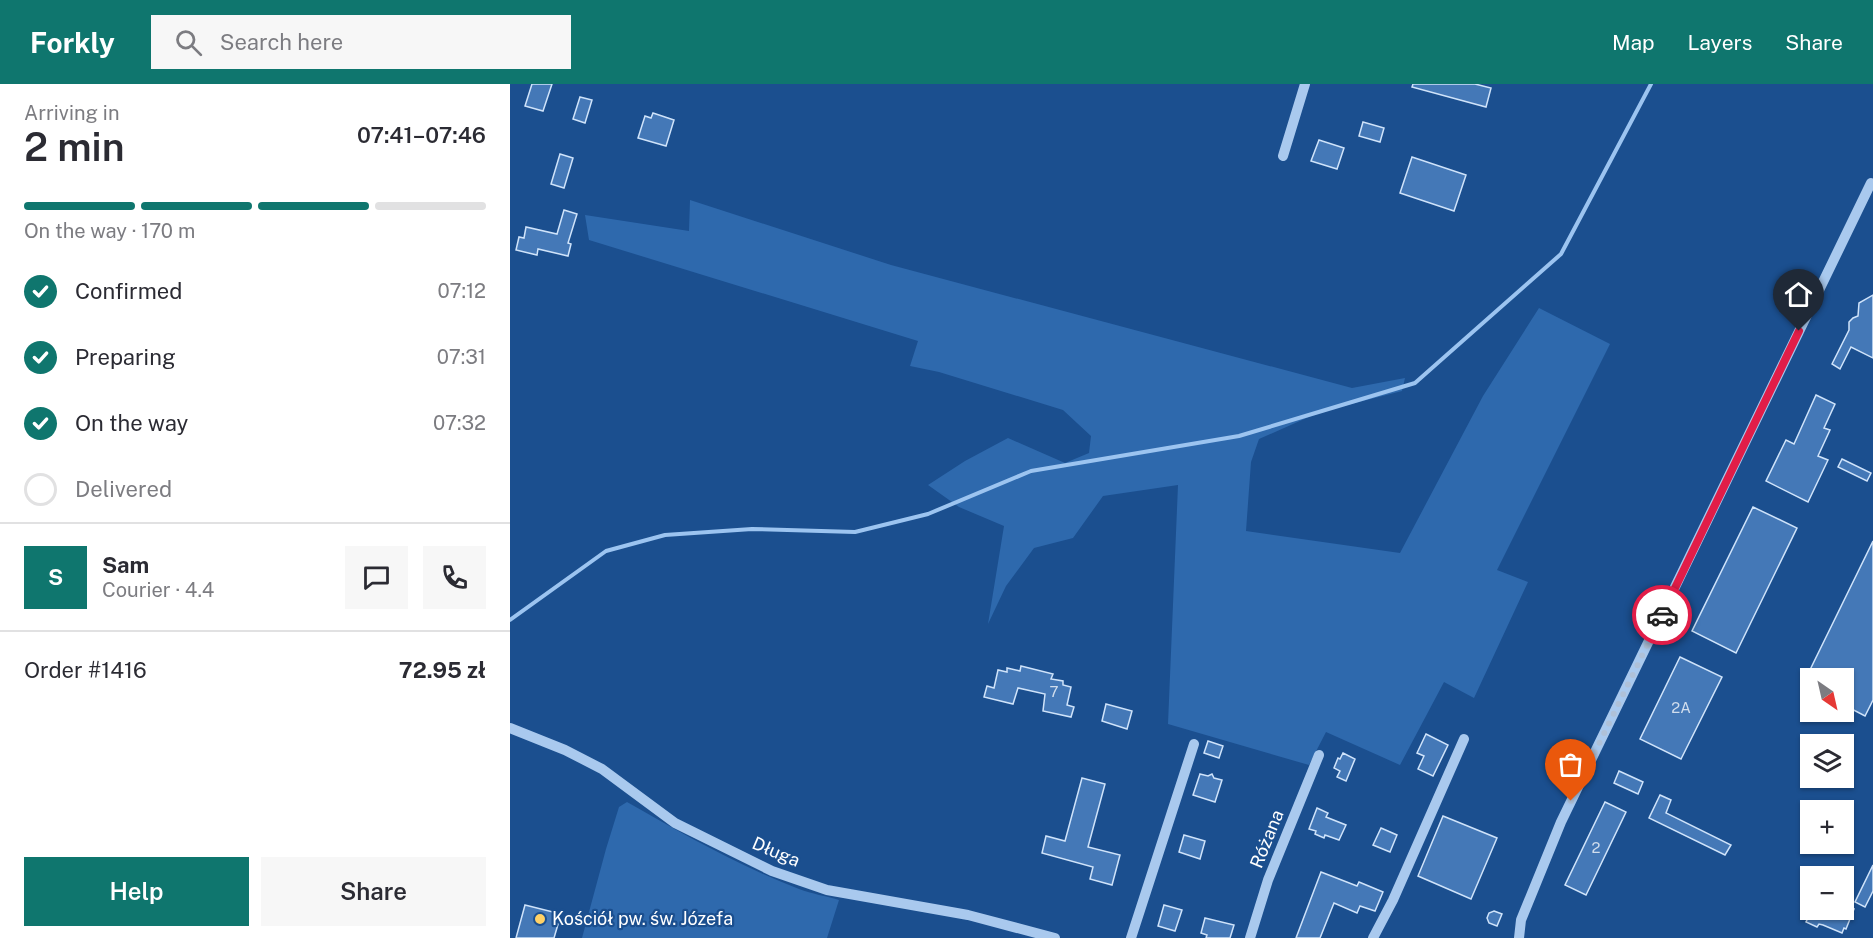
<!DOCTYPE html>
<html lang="en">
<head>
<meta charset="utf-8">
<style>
	body { margin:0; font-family:"Public Sans",sans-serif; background:#f7f7f7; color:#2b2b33; height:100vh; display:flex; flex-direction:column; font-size:22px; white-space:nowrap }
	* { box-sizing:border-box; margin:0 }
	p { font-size:20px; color:#7c7c81 }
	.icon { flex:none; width:33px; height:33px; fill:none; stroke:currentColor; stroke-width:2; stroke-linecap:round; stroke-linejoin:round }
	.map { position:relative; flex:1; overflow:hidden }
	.panel { display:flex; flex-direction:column; background:#fff; width:510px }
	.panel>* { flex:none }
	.needle { width:39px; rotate:146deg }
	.controls { position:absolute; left:1290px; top:584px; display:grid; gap:12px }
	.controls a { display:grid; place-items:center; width:54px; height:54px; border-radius:0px; background:#fff; box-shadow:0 2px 4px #0004; font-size:30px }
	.pin { position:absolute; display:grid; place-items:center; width:51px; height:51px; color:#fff; margin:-62px -26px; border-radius:50% 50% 50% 0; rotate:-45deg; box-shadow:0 0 6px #0007 }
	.pin .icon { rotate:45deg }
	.courier { position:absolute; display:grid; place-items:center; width:60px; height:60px; margin:-30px; border:4px solid #e11d48; border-radius:50%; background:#fff; color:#222; box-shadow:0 2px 8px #0007 }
	.summary em { font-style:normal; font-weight:600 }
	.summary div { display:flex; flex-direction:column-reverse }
	.summary { display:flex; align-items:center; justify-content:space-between; height:102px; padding:0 24px }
	h1 { font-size:39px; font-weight:600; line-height:45px }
	.bar { display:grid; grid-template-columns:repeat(4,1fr); gap:9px 6px; align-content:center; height:72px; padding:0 24px }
	.bar i { height:8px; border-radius:4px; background:#e1e1e2 }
	.bar .on { background:#0f766e }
	.bar p { grid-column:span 4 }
	.line { display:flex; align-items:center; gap:15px; padding:0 24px; border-top:2px solid #e1e1e2 }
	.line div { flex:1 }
	.round { display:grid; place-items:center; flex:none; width:63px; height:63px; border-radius:0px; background:#f7f7f7 }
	ol { padding:0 24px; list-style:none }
	li { display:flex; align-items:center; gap:18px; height:66px }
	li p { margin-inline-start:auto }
	li .icon { padding:6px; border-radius:50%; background:#0f766e; color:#fff; stroke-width:4 }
	li:last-child { color:#7c7c81 }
	li i { width:33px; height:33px; border:3px solid #e1e1e2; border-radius:50% }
	.action { display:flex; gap:12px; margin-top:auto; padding:12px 24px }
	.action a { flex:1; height:69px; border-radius:0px; background:#0f766e; color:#fff; font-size:24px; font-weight:600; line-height:69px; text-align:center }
	.action a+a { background:#f7f7f7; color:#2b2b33 }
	header { display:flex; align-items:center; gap:36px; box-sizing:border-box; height:84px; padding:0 30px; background:#0f766e; color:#fff }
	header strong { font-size:28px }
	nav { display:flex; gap:33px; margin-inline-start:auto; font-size:21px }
	.search { width:420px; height:54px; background:#f7f7f7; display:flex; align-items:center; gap:15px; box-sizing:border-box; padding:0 21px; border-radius:0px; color:#7c7c81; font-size:22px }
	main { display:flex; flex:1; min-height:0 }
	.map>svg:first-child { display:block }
	.green { fill:#2e69ad }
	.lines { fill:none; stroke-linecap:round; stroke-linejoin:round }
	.stream { stroke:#9cc4f0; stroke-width:4 }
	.building { fill:#4478b7; stroke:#cfe3fa; stroke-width:1.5 }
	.minor { stroke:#a9c9ee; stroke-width:10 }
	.done { stroke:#afc1d8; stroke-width:6; stroke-dasharray:0 10.8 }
	.route { stroke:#e11d48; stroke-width:8 }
	.poi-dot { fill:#ffd166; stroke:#1b4f8f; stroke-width:2 }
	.labels { text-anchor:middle; stroke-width:4.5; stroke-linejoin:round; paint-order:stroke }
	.number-label { font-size:15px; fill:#d0dded }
	.street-label { font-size:18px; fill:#fff; stroke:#1b4f8f }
	.poi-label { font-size:18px; fill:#fff; stroke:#1b4f8f; text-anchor:start }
</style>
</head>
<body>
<header>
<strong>Forkly</strong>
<div class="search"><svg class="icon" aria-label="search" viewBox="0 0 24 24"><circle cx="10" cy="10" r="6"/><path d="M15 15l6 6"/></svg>Search here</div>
<nav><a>Map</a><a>Layers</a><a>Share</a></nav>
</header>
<main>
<section class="panel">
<div class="summary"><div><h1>2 min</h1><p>Arriving in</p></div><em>07:41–07:46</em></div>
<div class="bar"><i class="on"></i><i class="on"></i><i class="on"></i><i></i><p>On the way · 170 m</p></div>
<ol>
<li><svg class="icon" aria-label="check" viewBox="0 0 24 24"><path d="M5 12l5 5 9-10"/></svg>Confirmed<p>07:12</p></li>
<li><svg class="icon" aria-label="check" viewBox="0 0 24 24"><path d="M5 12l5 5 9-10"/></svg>Preparing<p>07:31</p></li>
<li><svg class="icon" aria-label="check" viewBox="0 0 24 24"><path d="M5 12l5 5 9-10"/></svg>On the way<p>07:32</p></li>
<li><i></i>Delivered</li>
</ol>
<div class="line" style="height:108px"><b class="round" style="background:#0f766e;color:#fff">S</b><div><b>Sam</b><p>Courier · 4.4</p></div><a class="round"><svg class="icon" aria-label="chat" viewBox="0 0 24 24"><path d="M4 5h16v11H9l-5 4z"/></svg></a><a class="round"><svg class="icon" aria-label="phone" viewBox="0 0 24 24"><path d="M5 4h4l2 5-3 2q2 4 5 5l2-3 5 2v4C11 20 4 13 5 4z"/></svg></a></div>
<div class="line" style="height:78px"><div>Order #1416</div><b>72.95 zł</b></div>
<div class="action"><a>Help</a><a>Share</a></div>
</section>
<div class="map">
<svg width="1363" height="854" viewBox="0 0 1363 854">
	<rect width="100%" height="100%" fill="#1b4f8f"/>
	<!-- green -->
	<g class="green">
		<path d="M180 116 381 181 842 304 895 294 892 307 810 328 749 355 741 378 736 447 890 469 973 312 1029 224 1100 260 987 486 1018 498 964 614 934 598 890 681 816 648 799 681 658 640 668 401 593 412 563 454 524 464 496 502 478 540 494 442 449 423 418 401 455 377 498 354 555 379 579 369 581 352 553 326 429 288 400 282 408 257 79 156 75 131 179 147Z"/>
		<path d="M117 718C171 749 231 783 289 805 302 810 316 812 329 816L317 854H72L96 765 109 723Z"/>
	</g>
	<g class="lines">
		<!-- stream -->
		<path class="stream" d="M0 536 96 467 155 451 242 445 345 448 418 430 521 387 729 352 905 299 1051 170 1141 0"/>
	</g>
	<!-- building -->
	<g class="building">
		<path d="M22 0H42L33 27 15 22Z"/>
		<path d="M903 0H965L981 4 976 23 902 3Z"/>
		<path d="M70 13 82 16 75 39 63 35Z"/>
		<path d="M143 29 164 36 156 62 128 54 135 32 141 34Z"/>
		<path d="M853 38 874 44 870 58 849 52Z"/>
		<path d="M809 56 834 64 827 85 801 77Z"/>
		<path d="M50 70 63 74 54 104 41 100Z"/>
		<path d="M902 73 956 91 944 127 890 109Z"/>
		<path d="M54 126 67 130 58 159 61 160 58 172 28 165 27 171 6 166 9 153 14 154 16 143 47 150Z"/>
		<path d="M1363 211V274L1341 263 1330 285 1322 280 1339 246V238L1343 234 1348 232 1349 219Z"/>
		<path d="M1306 311 1325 320 1314 344 1320 346 1308 372 1318 376 1298 418 1256 397 1276 356 1284 360Z"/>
		<path d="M1332 375 1361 389 1357 397 1328 383Z"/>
		<path d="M1243 423 1287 444 1226 569 1182 547Z"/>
		<path d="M1363 457V616L1355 632 1334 621V594H1296Z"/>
		<path d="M1170 573 1212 593 1171 675 1130 655Z"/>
		<path d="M511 582 543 590 541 595 553 597V601L561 603 557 621 564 623 561 633 533 627 535 610 508 604 503 620 474 613 477 602 484 604 488 586 497 588V584L510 587Z"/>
		<path d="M596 620 622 627 617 645 592 637Z"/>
		<path d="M916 650 938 661 923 692 908 685 914 672 907 669Z"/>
		<path d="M698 657 713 662 709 674 694 669Z"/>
		<path d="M833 669 845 675 836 697 827 693 830 687 824 684 828 674 830 675Z"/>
		<path d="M1109 687 1133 698 1128 710 1104 699Z"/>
		<path d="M690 690 698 692 702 690 704 694 712 696 705 718 683 711Z"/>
		<path d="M572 694 595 700 578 763 610 771 602 801 580 795 583 783 532 769 536 752 555 757Z"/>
		<path d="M1150 711 1161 716 1156 729 1221 761 1215 771 1139 734Z"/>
		<path d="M1095 718 1116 728 1076 811 1055 801Z"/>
		<path d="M807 724 818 729 816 733 836 741 829 756 815 751 814 754 805 750 806 747 799 745Z"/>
		<path d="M933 732 987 754 961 815 908 792Z"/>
		<path d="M871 744 887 751 880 768 863 761Z"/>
		<path d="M674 751 695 757 690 775 669 768Z"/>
		<path d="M1363 781V807L1355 823 1345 818Z"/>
		<path d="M811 788 847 802 849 798 873 808 865 827 850 822 847 829 824 819 810 854H786Z"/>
		<path d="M15 821 51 830 44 854H6Z"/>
		<path d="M654 821 672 826 665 847 648 842Z"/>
		<path d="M1302 825H1344L1336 845 1334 844 1332 849 1313 841 1309 840 1307 843 1296 838Z"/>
		<path d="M984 827 992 830 987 842 979 839 977 834 979 829Z"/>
		<path d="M695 834 724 841 720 854H696L697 851 691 849Z"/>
	</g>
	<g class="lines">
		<!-- minor -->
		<g class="minor">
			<path d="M773 72 795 0"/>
			<path d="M0 644 55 666 92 685 165 739 262 787 317 806 458 831 545 854"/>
			<path d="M621 854 684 660"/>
			<path d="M740 854 758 796 809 671"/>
			<path d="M863 854 883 816 954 655"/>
			<path d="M1009 854 1011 836 1051 738 1361 99"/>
		</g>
	</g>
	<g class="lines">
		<!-- done -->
		<path class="done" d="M1061 717 1152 531"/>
		<!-- route -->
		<path class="route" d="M1152 531 1289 247"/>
	</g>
	<!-- markers -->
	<circle class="poi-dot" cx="30" cy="835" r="6"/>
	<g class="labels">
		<!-- number labels -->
		<g class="number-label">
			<text x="544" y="613">7</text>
			<text x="1171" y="629">2A</text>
			<text x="1086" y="769">2</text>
		</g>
		<!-- street labels -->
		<g class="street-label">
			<text transform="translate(757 755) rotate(-68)" y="6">Różana</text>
			<text transform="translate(266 768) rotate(23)" y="6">Długa</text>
		</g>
		<!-- poi labels -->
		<g class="poi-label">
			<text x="42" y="841">Kościół pw. św. Józefa</text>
		</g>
	</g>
</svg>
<div class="controls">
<a><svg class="needle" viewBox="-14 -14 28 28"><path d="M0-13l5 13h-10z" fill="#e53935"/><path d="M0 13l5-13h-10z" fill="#7c7c81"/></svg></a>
<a><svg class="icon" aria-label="layers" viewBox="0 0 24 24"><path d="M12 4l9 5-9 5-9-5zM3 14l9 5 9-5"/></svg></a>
<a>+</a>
<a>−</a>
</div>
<div class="pin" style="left:1061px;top:717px;background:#ea580c"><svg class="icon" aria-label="bag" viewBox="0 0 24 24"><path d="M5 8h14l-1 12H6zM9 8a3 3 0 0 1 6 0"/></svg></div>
<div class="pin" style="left:1289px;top:247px;background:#1f2937"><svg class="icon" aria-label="home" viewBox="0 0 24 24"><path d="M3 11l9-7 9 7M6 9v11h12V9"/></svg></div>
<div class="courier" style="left:1152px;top:531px"><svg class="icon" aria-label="car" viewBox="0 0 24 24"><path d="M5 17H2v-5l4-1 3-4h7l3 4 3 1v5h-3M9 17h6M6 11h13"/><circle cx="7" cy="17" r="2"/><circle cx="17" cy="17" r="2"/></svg></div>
</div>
</main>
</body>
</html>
